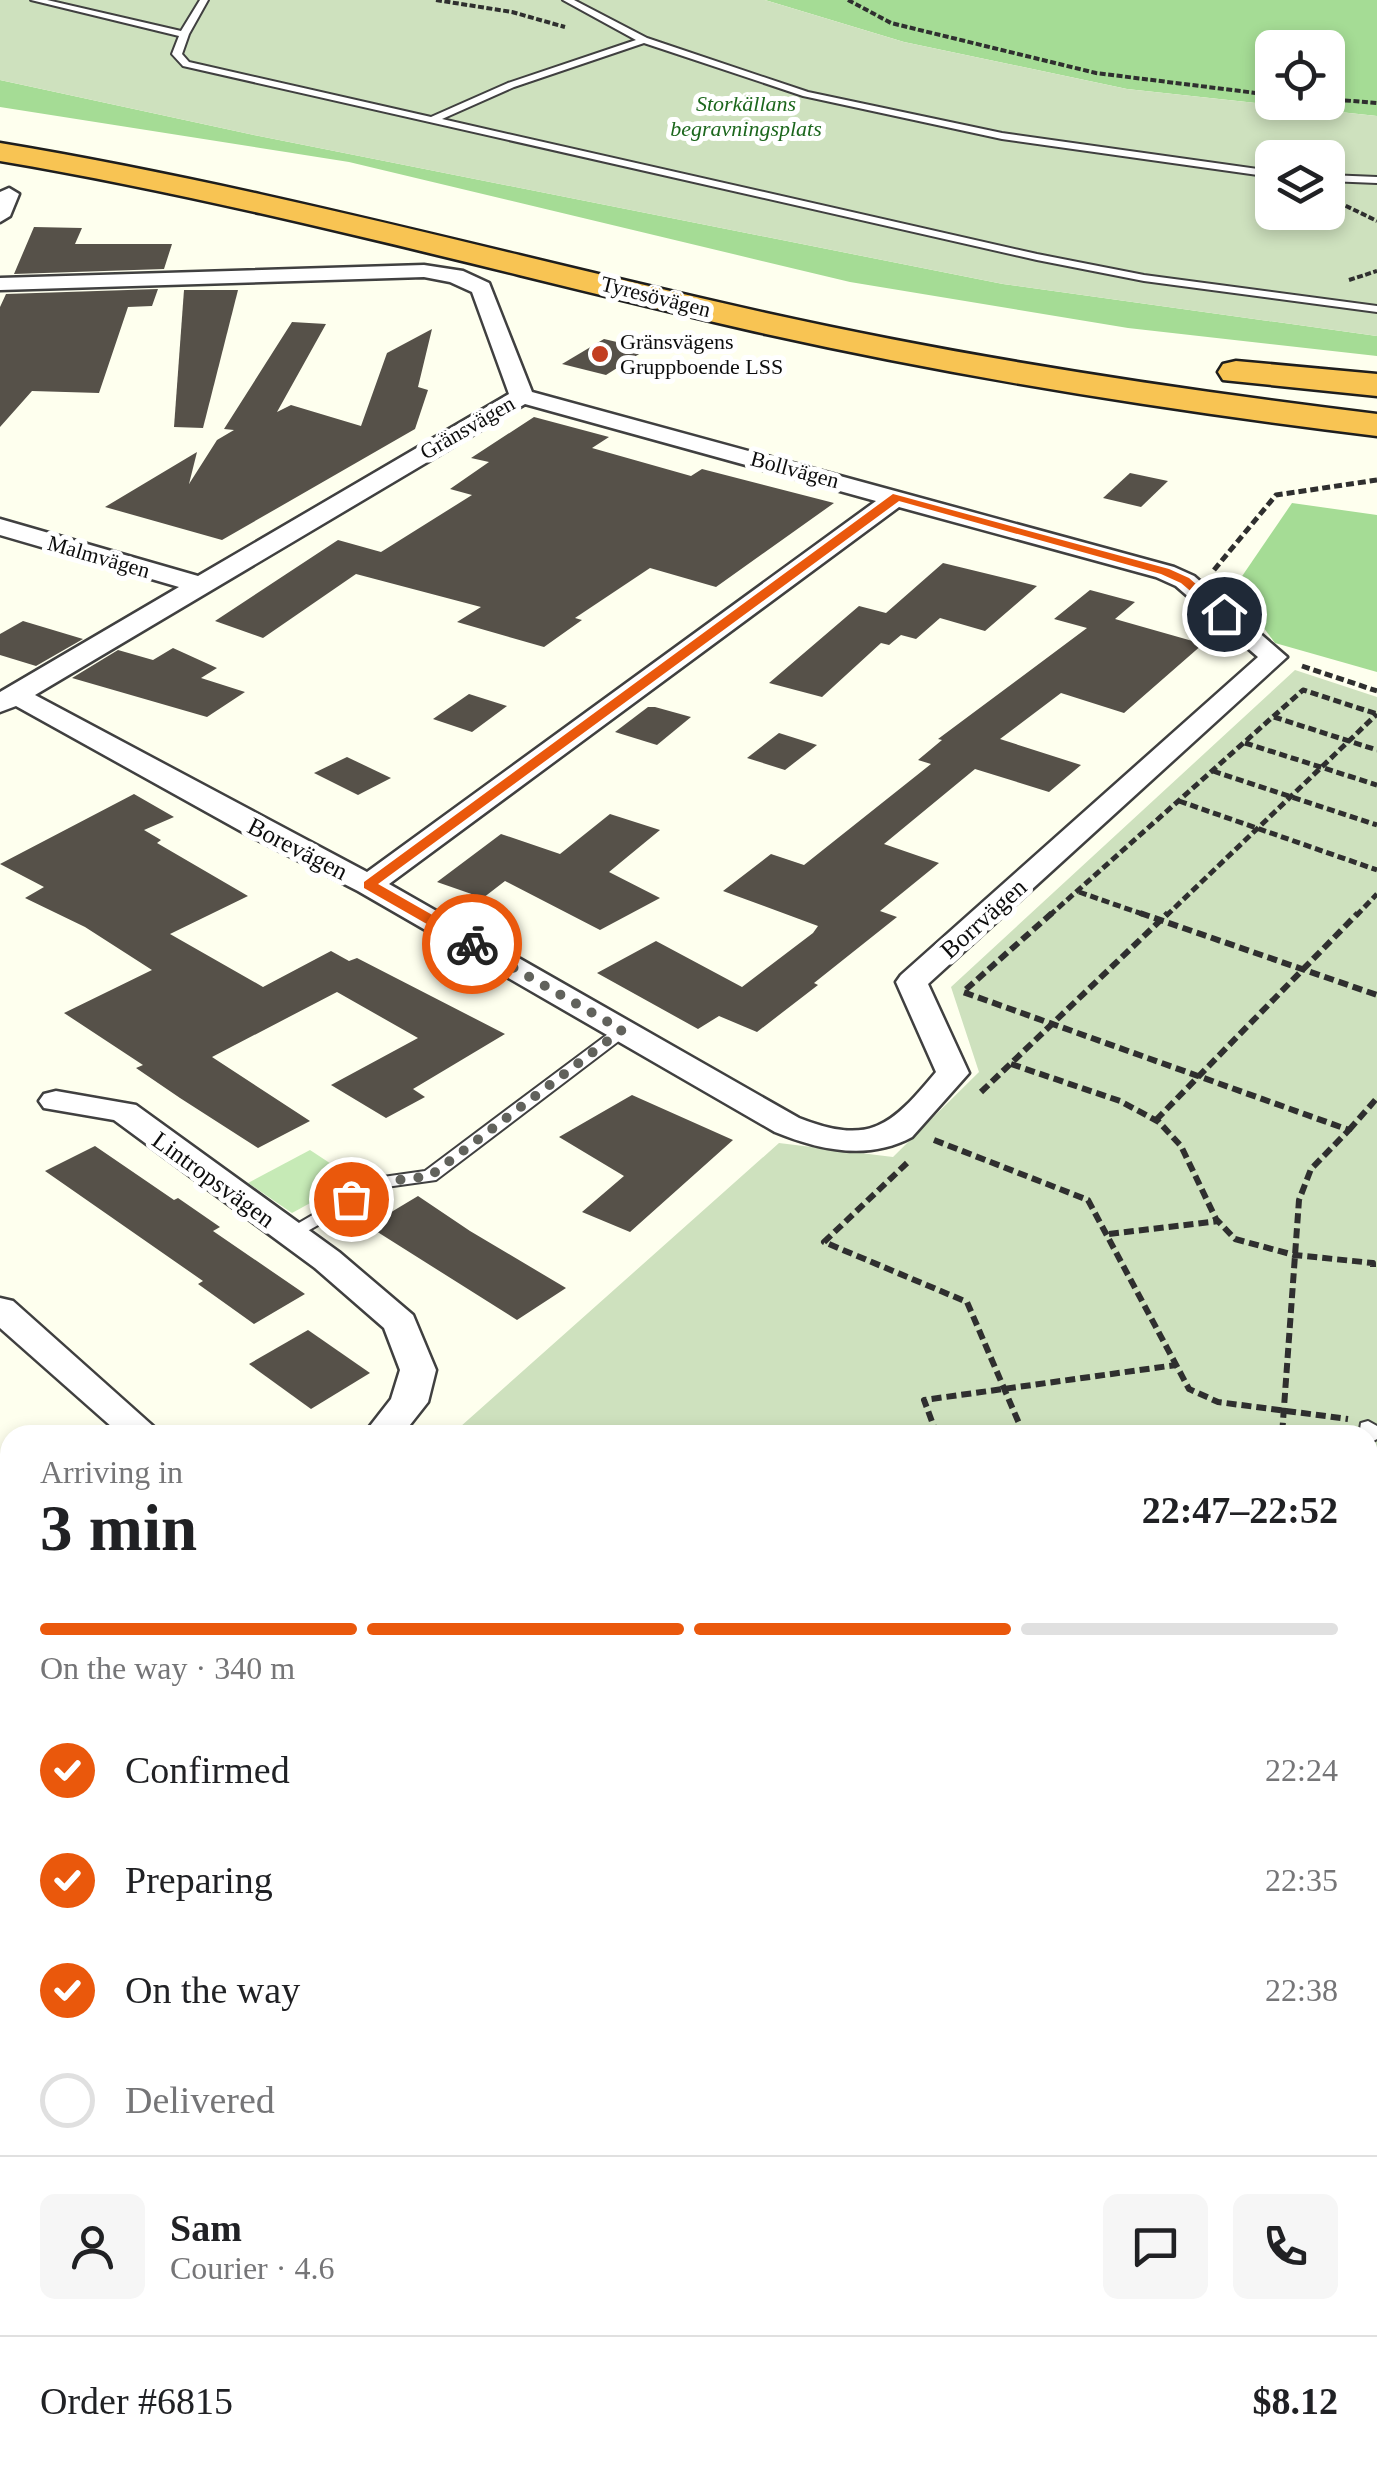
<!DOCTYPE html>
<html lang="en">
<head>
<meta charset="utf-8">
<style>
	body { margin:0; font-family:"Times New Roman",serif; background:#f6f6f6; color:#202124; height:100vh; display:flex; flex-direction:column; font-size:38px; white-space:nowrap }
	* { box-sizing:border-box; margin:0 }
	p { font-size:32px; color:#757577 }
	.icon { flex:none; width:55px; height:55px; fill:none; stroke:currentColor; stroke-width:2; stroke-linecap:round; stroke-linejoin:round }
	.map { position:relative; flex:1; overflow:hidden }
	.details { position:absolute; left:0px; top:1425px; width:1378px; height:1062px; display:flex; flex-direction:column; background:#fff; border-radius:30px 30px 0 0; box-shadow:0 5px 15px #0003 }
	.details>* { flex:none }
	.fabs { position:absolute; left:1255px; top:30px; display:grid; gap:20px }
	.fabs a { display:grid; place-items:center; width:90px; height:90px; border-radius:15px; background:#fff; box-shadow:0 5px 15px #0003; font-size:50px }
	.pin { position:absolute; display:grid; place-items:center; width:85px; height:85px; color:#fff; margin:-42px; border:5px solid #fff; border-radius:50%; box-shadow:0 2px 10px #0007 }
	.courier { position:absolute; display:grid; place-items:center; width:100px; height:100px; margin:-50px; border:8px solid #ea580c; border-radius:50%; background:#fff; color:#222; box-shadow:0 2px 12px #0007 }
	.overview em { font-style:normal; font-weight:600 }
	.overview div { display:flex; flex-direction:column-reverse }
	.overview { display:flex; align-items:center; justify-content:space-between; height:170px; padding:0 40px }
	h1 { font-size:65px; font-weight:600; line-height:75px }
	.bar { display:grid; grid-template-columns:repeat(4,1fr); gap:15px 10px; align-content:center; height:120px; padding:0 40px }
	.bar i { height:12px; border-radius:8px; background:#e0e0e0 }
	.bar .active { background:#ea580c }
	.bar p { grid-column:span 4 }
	.line { display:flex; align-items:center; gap:25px; padding:0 40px; border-top:2px solid #e0e0e0 }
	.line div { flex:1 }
	.round { display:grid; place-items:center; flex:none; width:105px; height:105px; border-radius:15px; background:#f6f6f6 }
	ol { padding:0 40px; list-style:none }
	li { display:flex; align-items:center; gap:30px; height:110px }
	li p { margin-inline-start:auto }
	li .icon { padding:10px; border-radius:50%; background:#ea580c; color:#fff; stroke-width:4 }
	li:last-child { color:#757577 }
	li i { width:55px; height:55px; border:5px solid #e0e0e0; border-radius:50% }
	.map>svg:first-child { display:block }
	.green { fill:#c6eab6 }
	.forest { fill:#a5dc95; fill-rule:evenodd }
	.cemetery { fill:#cee1be; fill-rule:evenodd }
	.building { fill:#565149 }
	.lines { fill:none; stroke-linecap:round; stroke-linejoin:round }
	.lane-casing { stroke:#404040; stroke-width:4 }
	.street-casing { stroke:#404040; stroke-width:5 }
	.highway-casing { stroke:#1e1e1e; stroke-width:5 }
	.path-far3 { stroke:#2f2f2f; stroke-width:4; stroke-dasharray:6 2.5; stroke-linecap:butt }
	.path-far2 { stroke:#2f2f2f; stroke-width:5; stroke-dasharray:8 4; stroke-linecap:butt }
	.path-far1 { stroke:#2f2f2f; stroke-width:6; stroke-dasharray:10 5; stroke-linecap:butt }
	.path { stroke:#2f2f2f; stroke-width:9; stroke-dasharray:12 6; stroke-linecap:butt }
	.lane { fill:#fff; fill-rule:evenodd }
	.street { fill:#fff; fill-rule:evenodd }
	.highway { fill:#f8c453; fill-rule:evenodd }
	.route { fill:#ea580c }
	.done { stroke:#61625c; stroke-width:10; stroke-dasharray:0 18 }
	.poi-dot { fill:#c23e21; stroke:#fff; stroke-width:4 }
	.labels { text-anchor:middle; stroke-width:10; stroke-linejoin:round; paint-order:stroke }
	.far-park-label { font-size:22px; font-style:italic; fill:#1c671d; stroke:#fff }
	.far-street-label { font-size:22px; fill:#0d0d0d; stroke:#fff }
	.far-poi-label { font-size:22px; fill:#0d0d0d; stroke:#fff; text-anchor:start }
	.street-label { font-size:25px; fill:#0d0d0d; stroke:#fff }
</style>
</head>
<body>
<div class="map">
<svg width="1377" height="2486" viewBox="0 0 1377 2486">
	<rect width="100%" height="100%" fill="#feffee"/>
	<!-- green -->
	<path class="green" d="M310 1150 354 1179 292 1213 248 1183Z"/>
	<!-- forest -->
	<g class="forest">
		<path d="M765 0H1377V116L1127 89 904 42ZM1272 48H1328V102H1272Z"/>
		<path d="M0 80 254 135 1003 284 1377 336V356L1128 328 850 282 349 162 0 107Z"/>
		<path d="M1292 503 1377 515V672L1275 643 1234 588Z"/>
	</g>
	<!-- cemetery -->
	<g class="cemetery">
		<path d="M0 0H765L904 42 1127 89 1377 116V336L1003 284 254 135 0 80ZM1272 158H1328V212H1272Z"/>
		<path d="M1295 670 1377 697V1613L1368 1611V1435H451L779 1143 893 1157 979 1072 951 987Z"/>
	</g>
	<!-- building -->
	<g class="building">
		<path d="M34 227 82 228 75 244H172L164 269 14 274Z"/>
		<path d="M158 289 152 306 128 307 99 393 32 391 0 427V307L6 294Z"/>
		<path d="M184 290H238L203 428 174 427Z"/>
		<path d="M292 322 326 324 277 412 291 405 361 426 387 353 432 329 418 387 428 390 415 429 222 540 105 507 197 452 189 484 217 440 234 430 224 429Z"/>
		<path d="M604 339 647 349 606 375 562 364Z"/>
		<path d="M534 417 609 437 592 448 691 476 702 469 834 503 716 587 650 568 575 618 582 620 544 647 457 622 481 607 356 574 263 638 215 621 338 540 381 552 472 495 450 489 489 462 471 458Z"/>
		<path d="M1130 473 1168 481 1141 507 1103 498Z"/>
		<path d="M943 563 1037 586 985 631 940 618 916 639 901 635 889 645 881 643 822 697 769 683 859 606 886 613Z"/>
		<path d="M1090 590 1135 602 1115 619 1203 644 1124 713 1061 693 1000 739 1081 765 1049 792 975 769 884 844 939 863 880 911 897 917 814 983 818 985 757 1032 719 1016 698 1029 597 973 656 941 742 987 813 933 818 926 723 891 771 854 804 865 931 764 918 760 942 740 938 739 1087 628 1054 619Z"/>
		<path d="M23 621 83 639 36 666 0 655V634Z"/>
		<path d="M173 648 217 668 201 678 245 692 207 717 72 678 118 650 153 660Z"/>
		<path d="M469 694 507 706 472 732 433 719Z"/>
		<path d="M648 707H655L691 717 657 745 615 732Z"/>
		<path d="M779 733 817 745 785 770 747 758Z"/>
		<path d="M347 757 391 778 358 795 314 773Z"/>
		<path d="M134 794 174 817 144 830 161 840 157 843 248 896 170 934 263 987 331 951 349 961 357 958 505 1034 413 1089 425 1097 386 1118 331 1085 418 1038 337 992 212 1057 310 1121 258 1148 180 1098 136 1068 143 1065 64 1013 152 970 85 927 25 898 44 887 0 864Z"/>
		<path d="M610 814 660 830 609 872 660 898 600 930 505 881 483 898 437 882 501 834 560 854Z"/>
		<path d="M632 1095 733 1140 630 1232 582 1212 624 1176 559 1137Z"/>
		<path d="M95 1146 174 1200 178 1198 220 1227 213 1231 305 1294 254 1324 198 1284 203 1281 45 1171Z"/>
		<path d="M418 1196 470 1231 566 1288 517 1320 368 1226Z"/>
		<path d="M308 1330 370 1373 311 1409 249 1364Z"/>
	</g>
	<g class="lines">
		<!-- lane casing -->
		<g class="lane-casing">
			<g id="lane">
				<path d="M31 0H47L181 31 200 0H208L189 34 182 54 189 62 431 117 508 83 636 40 563 0H574L647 38 808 92 1002 133 1272 171V177L1002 139 803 96 644 43 514 87 442 119 1037 254 1144 275 1377 306V312L1144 281 1037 260 183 66 172 54 179 36Z"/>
				<path d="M1328 175 1377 177V183L1328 181Z"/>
				<path d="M622 1026 628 1028 630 1031 628 1034 436 1180 386 1187 295 1238H283L280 1234 376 1178 425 1171 616 1028Z"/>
				<path d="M1368 1421 1377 1426V1439L1368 1444V1435H1359L1361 1423Z"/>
			</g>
		</g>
		<!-- street casing -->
		<g class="street-casing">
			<g id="street">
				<path d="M9 188 19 194 10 216 0 222V192Z"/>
				<path d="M424 265 463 271 489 283 532 392 1174 567 1194 576 1287 657 928 984 969 1073 912 1137C868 1161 819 1150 775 1132L358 891 248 835 16 706 0 712V692L179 587 0 535V519L198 576 509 394 472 292 450 282 424 277 0 290V278ZM525 404 876 501 367 872 35 695ZM899 507 1156 577 1176 586 1258 657 901 975 896 982 936 1072C891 1126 870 1146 799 1118L389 884Z"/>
				<path d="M56 1091 136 1105 339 1252 413 1315 436 1370 428 1402 402 1435H363L391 1399 400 1370 384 1328 315 1268 114 1120 44 1108 39 1101 44 1094Z"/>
				<path d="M0 1298 13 1301 163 1435H121L0 1328Z"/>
				<rect x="1368" y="1791" width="9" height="32"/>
				<path d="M0 1960 10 1963V2002L0 1999Z"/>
				<path d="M10 2085V2127L0 2130V2088Z"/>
			</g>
		</g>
		<!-- highway casing -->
		<g class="highway-casing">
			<g id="highway">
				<path d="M0 143C259 186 511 256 766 313 968 358 1172 389 1377 414V436C1172 411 968 379 766 334 511 276 259 205 0 161Z"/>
				<path d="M1236 361 1377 374V396L1223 380 1218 372 1223 364Z"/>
			</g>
		</g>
		<!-- path-far3 -->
		<g class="path-far3">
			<path d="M436 0 512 12 565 27"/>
			<path d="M848 0 891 23 1096 73 1272 95"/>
			<path d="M1328 99 1377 103"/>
			<path d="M1338 202 1377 221"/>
			<path d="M1349 280 1377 271"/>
		</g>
		<!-- path-far2 -->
		<g class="path-far2">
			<path d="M1214 570 1276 495 1377 480"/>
			<path d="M1302 666 1377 691"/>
			<path d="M1274 717 1377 750"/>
			<path d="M1245 743 1377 785"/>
			<path d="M1213 771 1377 825"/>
			<path d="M1179 801 1377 870"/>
			<path d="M1079 892 1148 916"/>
			<path d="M1049 916 1303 690 1377 714"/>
			<path d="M1166 916 1377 714"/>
			<path d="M1356 916 1377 894"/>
		</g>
		<!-- path-far1 -->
		<g class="path-far1">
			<path d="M1052 913 963 992 1349 1130 1311 1169 1299 1200 1282 1435"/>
			<path d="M1140 913 1377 995"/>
			<path d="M1011 1064 1120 1101 1159 1122 1181 1146 1216 1219 1235 1239 1294 1255 1373 1263V1267"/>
			<path d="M981 1092 1168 913"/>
			<path d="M1156 1120 1358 913"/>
			<path d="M1349 1130 1377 1098"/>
			<path d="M934 1140 1088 1200 1189 1389 1218 1402 1348 1419"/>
			<path d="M907 1163 824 1242 967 1302 1024 1435"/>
			<path d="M1109 1234 1219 1221"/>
			<path d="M937 1435 924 1400 1176 1365"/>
		</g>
		<!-- path -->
		<g class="path">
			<path d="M0 1679 10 1693"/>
			<path d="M1368 1986 1377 2002"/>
			<path d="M1368 2349H1377"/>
			<path d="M946 2478 947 2486"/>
			<path d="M1016 2478V2486"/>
			<path d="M365 2486 366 2478"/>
			<path d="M449 2486 464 2478"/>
		</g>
		<!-- lane -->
		<use href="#lane" class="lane"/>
		<!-- street -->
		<use href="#street" class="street"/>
		<!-- highway -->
		<use href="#highway" class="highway"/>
	</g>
	<!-- route -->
	<path class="route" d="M893 494 1169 569 1189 578 1230 614 1220 616 1181 583 1161 574 899 501 378 884 478 941V947H467L364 888V882Z"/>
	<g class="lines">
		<!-- done -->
		<path class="done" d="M351 1199 382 1182 430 1176 622 1030 472 944"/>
	</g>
	<!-- markers -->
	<circle class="poi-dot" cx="600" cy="354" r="10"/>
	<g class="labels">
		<!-- far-park labels -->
		<g class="far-park-label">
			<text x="746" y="111">Storkällans<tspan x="746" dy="25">begravningsplats</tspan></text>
		</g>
		<!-- far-street labels -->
		<g class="far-street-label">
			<text transform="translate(656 296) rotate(14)" y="8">Tyresövägen</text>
			<text transform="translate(467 427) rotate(-30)" y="8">Gränsvägen</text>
			<text transform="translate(795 469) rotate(15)" y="8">Bollvägen</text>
			<text transform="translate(99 556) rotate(16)" y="8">Malmvägen</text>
		</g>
		<!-- far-poi labels -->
		<g class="far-poi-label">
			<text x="620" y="349">Gränsvägens<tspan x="620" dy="25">Gruppboende LSS</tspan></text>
		</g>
		<!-- street labels -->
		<g class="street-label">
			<text transform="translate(298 848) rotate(27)" y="9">Borevägen</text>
			<text transform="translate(983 918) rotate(-42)" y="9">Borrvägen</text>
			<text transform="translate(214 1179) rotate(36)" y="9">Lintropsvägen</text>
		</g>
	</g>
</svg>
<div class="fabs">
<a><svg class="icon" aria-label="locate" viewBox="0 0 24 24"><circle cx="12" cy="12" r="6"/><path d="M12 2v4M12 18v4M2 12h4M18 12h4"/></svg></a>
<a><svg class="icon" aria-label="layers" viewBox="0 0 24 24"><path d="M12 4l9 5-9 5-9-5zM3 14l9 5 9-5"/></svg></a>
</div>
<div class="pin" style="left:351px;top:1199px;background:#ea580c"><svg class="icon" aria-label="bag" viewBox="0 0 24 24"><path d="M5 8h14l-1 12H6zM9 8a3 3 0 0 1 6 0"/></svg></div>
<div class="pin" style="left:1224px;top:614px;background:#1f2937"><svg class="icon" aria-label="home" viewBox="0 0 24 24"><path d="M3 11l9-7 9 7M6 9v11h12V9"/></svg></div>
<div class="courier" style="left:472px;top:944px"><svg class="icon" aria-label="bike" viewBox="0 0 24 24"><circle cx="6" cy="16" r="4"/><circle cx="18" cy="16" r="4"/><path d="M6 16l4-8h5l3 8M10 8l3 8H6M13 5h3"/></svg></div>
<section class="details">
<div class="overview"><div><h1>3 min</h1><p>Arriving in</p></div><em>22:47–22:52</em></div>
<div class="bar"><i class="active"></i><i class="active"></i><i class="active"></i><i></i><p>On the way · 340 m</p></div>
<ol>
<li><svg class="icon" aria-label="check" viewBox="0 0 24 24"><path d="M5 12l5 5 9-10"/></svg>Confirmed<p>22:24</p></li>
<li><svg class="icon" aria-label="check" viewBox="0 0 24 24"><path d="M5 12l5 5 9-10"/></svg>Preparing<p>22:35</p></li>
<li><svg class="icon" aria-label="check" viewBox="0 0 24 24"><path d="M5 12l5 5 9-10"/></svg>On the way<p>22:38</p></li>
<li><i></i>Delivered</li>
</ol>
<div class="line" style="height:180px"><a class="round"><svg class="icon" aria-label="person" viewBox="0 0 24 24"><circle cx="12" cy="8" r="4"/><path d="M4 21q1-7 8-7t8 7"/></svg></a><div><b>Sam</b><p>Courier · 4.6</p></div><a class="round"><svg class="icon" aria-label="chat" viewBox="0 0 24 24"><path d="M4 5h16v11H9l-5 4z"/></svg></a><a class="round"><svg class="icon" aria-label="phone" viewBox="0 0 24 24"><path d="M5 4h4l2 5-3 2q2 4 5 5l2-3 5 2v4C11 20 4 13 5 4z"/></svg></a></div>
<div class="line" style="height:130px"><div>Order #6815</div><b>$8.12</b></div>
</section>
</div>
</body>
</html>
